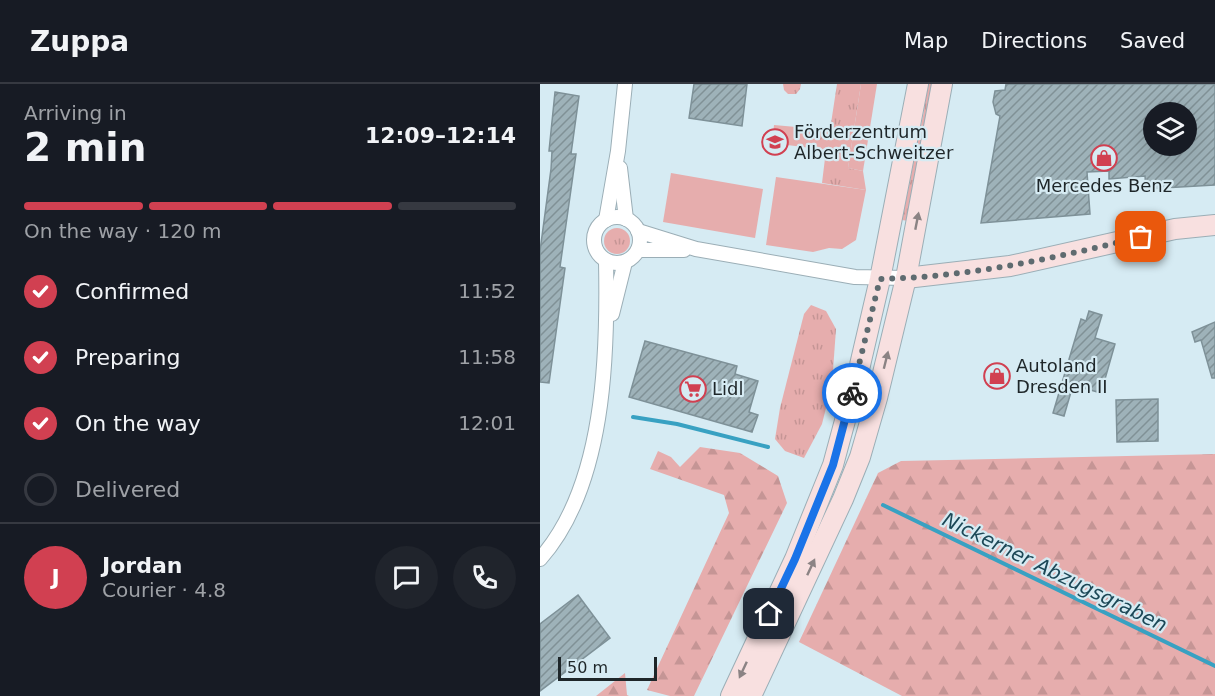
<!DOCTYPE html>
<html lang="en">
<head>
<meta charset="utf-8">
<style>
	body { margin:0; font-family:"DejaVu Sans",sans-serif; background:#20242c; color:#f1f3f6; height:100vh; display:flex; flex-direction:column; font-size:22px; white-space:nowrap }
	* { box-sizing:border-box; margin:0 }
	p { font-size:20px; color:#9ea1a6 }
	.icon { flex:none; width:33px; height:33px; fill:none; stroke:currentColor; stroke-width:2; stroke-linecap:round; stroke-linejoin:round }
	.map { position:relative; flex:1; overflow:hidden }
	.details { display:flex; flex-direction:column; background:#171b24; width:540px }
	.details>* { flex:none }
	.fabs { position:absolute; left:603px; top:18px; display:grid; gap:12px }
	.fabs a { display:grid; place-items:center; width:54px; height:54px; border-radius:50%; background:#171b24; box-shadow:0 6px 24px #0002; font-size:30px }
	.scale { position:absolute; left:18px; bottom:15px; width:99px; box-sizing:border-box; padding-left:6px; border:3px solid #1e2629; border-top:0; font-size:16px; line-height:21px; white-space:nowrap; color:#1e2629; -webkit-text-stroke:4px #d6ebf3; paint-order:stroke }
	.pin { position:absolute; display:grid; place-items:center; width:51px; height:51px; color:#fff; margin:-26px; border-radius:12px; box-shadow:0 3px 9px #0006 }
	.courier { position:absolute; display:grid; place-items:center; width:60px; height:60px; margin:-30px; border:4px solid #1a73e8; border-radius:50%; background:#fff; color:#222; box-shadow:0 2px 8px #0007 }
	.head em { font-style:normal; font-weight:700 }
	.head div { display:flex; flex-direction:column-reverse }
	.head { display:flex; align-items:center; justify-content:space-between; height:102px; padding:0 24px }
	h1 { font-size:39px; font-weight:700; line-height:45px }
	.bar { display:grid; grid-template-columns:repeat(4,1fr); gap:9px 6px; align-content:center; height:72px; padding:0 24px }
	.bar i { height:8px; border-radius:4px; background:#363941 }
	.bar .on { background:#d14051 }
	.bar p { grid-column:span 4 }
	.line { display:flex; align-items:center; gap:15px; padding:0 24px; border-top:2px solid #363941 }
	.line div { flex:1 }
	.round { display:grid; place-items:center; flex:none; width:63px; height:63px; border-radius:32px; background:#20242c }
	ol { padding:0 24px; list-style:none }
	li { display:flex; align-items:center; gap:18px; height:66px }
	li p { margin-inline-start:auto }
	li .icon { padding:6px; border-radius:50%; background:#d14051; color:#fff; stroke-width:4 }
	li:last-child { color:#9ea1a6 }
	li i { width:33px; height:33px; border:3px solid #363941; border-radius:50% }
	header { display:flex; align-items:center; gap:36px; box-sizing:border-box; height:84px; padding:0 30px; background:#171b24; border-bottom:2px solid #363941 }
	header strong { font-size:28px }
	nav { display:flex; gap:33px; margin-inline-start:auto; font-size:21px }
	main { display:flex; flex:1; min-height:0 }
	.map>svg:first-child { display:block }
	.grass { fill:url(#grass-tufts) }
	.forest { fill:url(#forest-firs) }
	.garden { fill:#e6adad }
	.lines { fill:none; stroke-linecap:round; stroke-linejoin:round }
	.stream { stroke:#38a1c2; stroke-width:4 }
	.building { fill:url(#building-hatch); stroke:#7e9198; stroke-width:1.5; fill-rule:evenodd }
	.street-casing { stroke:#9baeb6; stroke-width:16 }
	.secondary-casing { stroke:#9baeb6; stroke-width:22 }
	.street { stroke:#fff; stroke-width:14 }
	.secondary { stroke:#f8e0e0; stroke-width:20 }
	.oneway { fill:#8b8384 }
	.done { stroke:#5e6b70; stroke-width:6; stroke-dasharray:0 10.8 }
	.route { stroke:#1a73e8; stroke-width:8 }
	.labels { text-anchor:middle; stroke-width:4.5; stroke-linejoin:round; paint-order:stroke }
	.poi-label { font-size:18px; fill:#1e2629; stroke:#d6ebf3; text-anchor:start }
	.water-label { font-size:20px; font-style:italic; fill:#1c4857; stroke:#d6ebf3 }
</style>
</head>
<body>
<header>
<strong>Zuppa</strong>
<nav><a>Map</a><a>Directions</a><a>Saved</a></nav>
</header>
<main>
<section class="details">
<div class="head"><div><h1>2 min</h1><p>Arriving in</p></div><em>12:09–12:14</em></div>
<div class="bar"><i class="on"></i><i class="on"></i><i class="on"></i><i></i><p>On the way · 120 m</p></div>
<ol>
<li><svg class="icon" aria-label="check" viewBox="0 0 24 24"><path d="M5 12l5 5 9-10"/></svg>Confirmed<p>11:52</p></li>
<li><svg class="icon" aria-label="check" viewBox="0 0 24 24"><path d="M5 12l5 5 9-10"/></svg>Preparing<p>11:58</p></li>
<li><svg class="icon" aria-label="check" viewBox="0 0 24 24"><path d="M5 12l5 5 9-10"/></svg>On the way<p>12:01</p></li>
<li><i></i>Delivered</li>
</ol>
<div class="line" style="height:108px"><b class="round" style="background:#d14051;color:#fff">J</b><div><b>Jordan</b><p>Courier · 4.8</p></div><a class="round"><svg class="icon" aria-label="chat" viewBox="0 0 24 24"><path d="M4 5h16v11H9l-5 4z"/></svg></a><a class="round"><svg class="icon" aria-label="phone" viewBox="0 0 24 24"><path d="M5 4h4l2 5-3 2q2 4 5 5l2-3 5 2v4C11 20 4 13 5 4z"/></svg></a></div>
</section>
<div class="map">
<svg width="675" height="612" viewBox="0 0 675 612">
	<defs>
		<pattern id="grass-tufts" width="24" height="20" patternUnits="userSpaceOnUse" patternTransform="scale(1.5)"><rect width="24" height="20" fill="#e6adad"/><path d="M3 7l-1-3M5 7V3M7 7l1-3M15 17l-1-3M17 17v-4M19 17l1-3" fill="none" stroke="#c59595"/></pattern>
		<pattern id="forest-firs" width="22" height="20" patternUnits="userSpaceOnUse" patternTransform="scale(1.5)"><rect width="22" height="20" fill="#e6adad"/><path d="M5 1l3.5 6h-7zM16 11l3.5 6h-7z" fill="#c59595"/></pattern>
		<pattern id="building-hatch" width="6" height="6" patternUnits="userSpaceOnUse" patternTransform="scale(1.5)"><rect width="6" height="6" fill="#9eb2b9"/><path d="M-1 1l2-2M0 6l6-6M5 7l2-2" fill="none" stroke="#809196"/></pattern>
	</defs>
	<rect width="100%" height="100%" fill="#d6ebf3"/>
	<!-- grass -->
	<g class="grass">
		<path d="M243 0H261L260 5 256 10H248L244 6Z"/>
		<path d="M297 0H321L308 84 323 87 326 106 282 99 286 66 232 59 234 41 290 46Z"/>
		<path d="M386 0H394L368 137 362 136 384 27Z"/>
		<circle cx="77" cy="157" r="13"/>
		<path d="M271 221 286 227 296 245 292 300 282 340 264 374 245 367 235 355 240 324 264 230Z"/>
	</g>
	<!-- forest -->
	<g class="forest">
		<path d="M160 363 200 369 238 392 247 419 154 612H130L107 606 189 429 184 411 110 385 118 367 131 373 140 383Z"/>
		<path d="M675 370V612H362L259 558 338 389 361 377Z"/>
		<path d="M85 589 87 611 89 612H56Z"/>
	</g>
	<!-- garden -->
	<g class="garden">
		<path d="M321 0H337L323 87 308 84Z"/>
		<path d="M131 89 223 105 215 154 123 138Z"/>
		<path d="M236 93 326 106 316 156 302 165 289 164 273 168 226 161Z"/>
	</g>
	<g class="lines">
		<!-- stream -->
		<g class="stream">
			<path d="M93 333 137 340 228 363"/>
			<path d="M343 421 675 582"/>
		</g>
	</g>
	<!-- building -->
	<g class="building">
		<path d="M154 0H207L202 42 149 34Z"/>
		<path d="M466 0H675V101L606 105 605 92 569 95V87L547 88 550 130 441 139 460 32 456 30 453 18 455 7 465 6ZM614 28H646V62H614Z"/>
		<path d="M15 8 39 12 31 70H36L20 183 25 184 9 299 0 298V167L11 85 12 67H9Z"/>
		<path d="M549 227 562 231 555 254 575 260 561 309 533 301 524 332 513 329 541 235 546 237Z"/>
		<path d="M675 238V294H672L661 256 655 258 652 248Z"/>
		<path d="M105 257 197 282 195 290 218 297 209 328 218 331 212 348 89 313Z"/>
		<path d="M618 315V357L577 358 576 316Z"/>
		<path d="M38 511 70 554 0 607V540Z"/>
	</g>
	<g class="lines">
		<!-- street casing -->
		<g class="street-casing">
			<g id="street">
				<path d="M80 84 86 135"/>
				<circle cx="77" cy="156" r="23"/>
				<path d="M66 136 78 67 85 0"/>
				<path d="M98 147 156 165 315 193 366 194"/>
				<path d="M98 166H144"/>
				<path d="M72 230 85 178"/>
				<path d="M0 475C65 402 68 271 66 177"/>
			</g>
		</g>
		<!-- secondary casing -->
		<g class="secondary-casing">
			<g id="secondary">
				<path d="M366 194 470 182 635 145 675 141"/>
				<path d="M191 612 255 475 293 381 320 281 340 195 378 0"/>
				<path d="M211 612 303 415 320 373 337 314 366 194 402 0"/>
			</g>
		</g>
		<!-- street -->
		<use href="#street" class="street"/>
		<!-- secondary -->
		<use href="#secondary" class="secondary"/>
	</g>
	<!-- one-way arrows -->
	<defs><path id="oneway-solid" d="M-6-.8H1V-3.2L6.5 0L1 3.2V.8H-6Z" transform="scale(1.5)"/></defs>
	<g class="oneway">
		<use href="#oneway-solid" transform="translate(377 137) rotate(-79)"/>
		<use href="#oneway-solid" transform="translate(346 276) rotate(-76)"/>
		<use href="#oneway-solid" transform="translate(271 483) rotate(-65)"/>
		<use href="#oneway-solid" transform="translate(203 586) rotate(115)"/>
	</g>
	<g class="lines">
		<!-- done -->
		<path class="done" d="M312 309 340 195C429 193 515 174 601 153"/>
		<!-- route -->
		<path class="route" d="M229 530 255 475 293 381 312 309"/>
	</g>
	<!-- icons -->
	<defs>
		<g id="school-ring" transform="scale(1.35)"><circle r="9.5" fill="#d6ebf3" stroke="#d14051" stroke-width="1.5"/><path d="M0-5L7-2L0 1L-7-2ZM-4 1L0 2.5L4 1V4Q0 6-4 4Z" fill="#d14051"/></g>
		<g id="shop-ring" transform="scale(1.35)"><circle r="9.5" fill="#d6ebf3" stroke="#d14051" stroke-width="1.5"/><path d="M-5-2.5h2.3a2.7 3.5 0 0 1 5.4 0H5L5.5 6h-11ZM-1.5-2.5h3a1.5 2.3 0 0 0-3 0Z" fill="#d14051"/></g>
		<g id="supermarket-ring" transform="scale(1.35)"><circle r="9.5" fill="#d6ebf3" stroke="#d14051" stroke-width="1.5"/><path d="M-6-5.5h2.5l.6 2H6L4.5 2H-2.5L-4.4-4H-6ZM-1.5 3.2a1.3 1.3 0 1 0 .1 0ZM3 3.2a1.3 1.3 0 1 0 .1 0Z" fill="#d14051"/></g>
	</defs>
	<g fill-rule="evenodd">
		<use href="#school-ring" x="235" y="58"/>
		<use href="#shop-ring" x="564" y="74"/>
		<use href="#shop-ring" x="457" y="292"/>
		<use href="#supermarket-ring" x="153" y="305"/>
	</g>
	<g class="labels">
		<!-- poi labels -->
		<g class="poi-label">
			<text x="254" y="54">Förderzentrum<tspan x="254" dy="21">Albert-Schweitzer</tspan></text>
			<text x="564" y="108" text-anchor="middle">Mercedes Benz</text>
			<text x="476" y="288">Autoland<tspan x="476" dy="21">Dresden II</tspan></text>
			<text x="172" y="311">Lidl</text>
		</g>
		<!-- water labels -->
		<g class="water-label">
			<text transform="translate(515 488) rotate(26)" y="7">Nickerner Abzugsgraben</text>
		</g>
	</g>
</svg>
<div class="fabs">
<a><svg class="icon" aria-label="layers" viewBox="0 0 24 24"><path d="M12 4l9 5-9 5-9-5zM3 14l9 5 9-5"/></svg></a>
</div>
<div class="scale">50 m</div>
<div class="pin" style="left:601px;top:153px;background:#ea580c"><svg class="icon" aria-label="bag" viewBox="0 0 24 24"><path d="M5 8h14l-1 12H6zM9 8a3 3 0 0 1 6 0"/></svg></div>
<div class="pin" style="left:229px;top:530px;background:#1f2937"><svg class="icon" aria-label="home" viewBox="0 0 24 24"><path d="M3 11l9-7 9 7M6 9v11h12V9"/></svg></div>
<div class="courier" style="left:312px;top:309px"><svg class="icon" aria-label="bike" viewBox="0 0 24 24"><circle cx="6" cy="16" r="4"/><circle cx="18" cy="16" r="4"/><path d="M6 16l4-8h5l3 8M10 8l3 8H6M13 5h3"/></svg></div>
</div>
</main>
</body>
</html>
